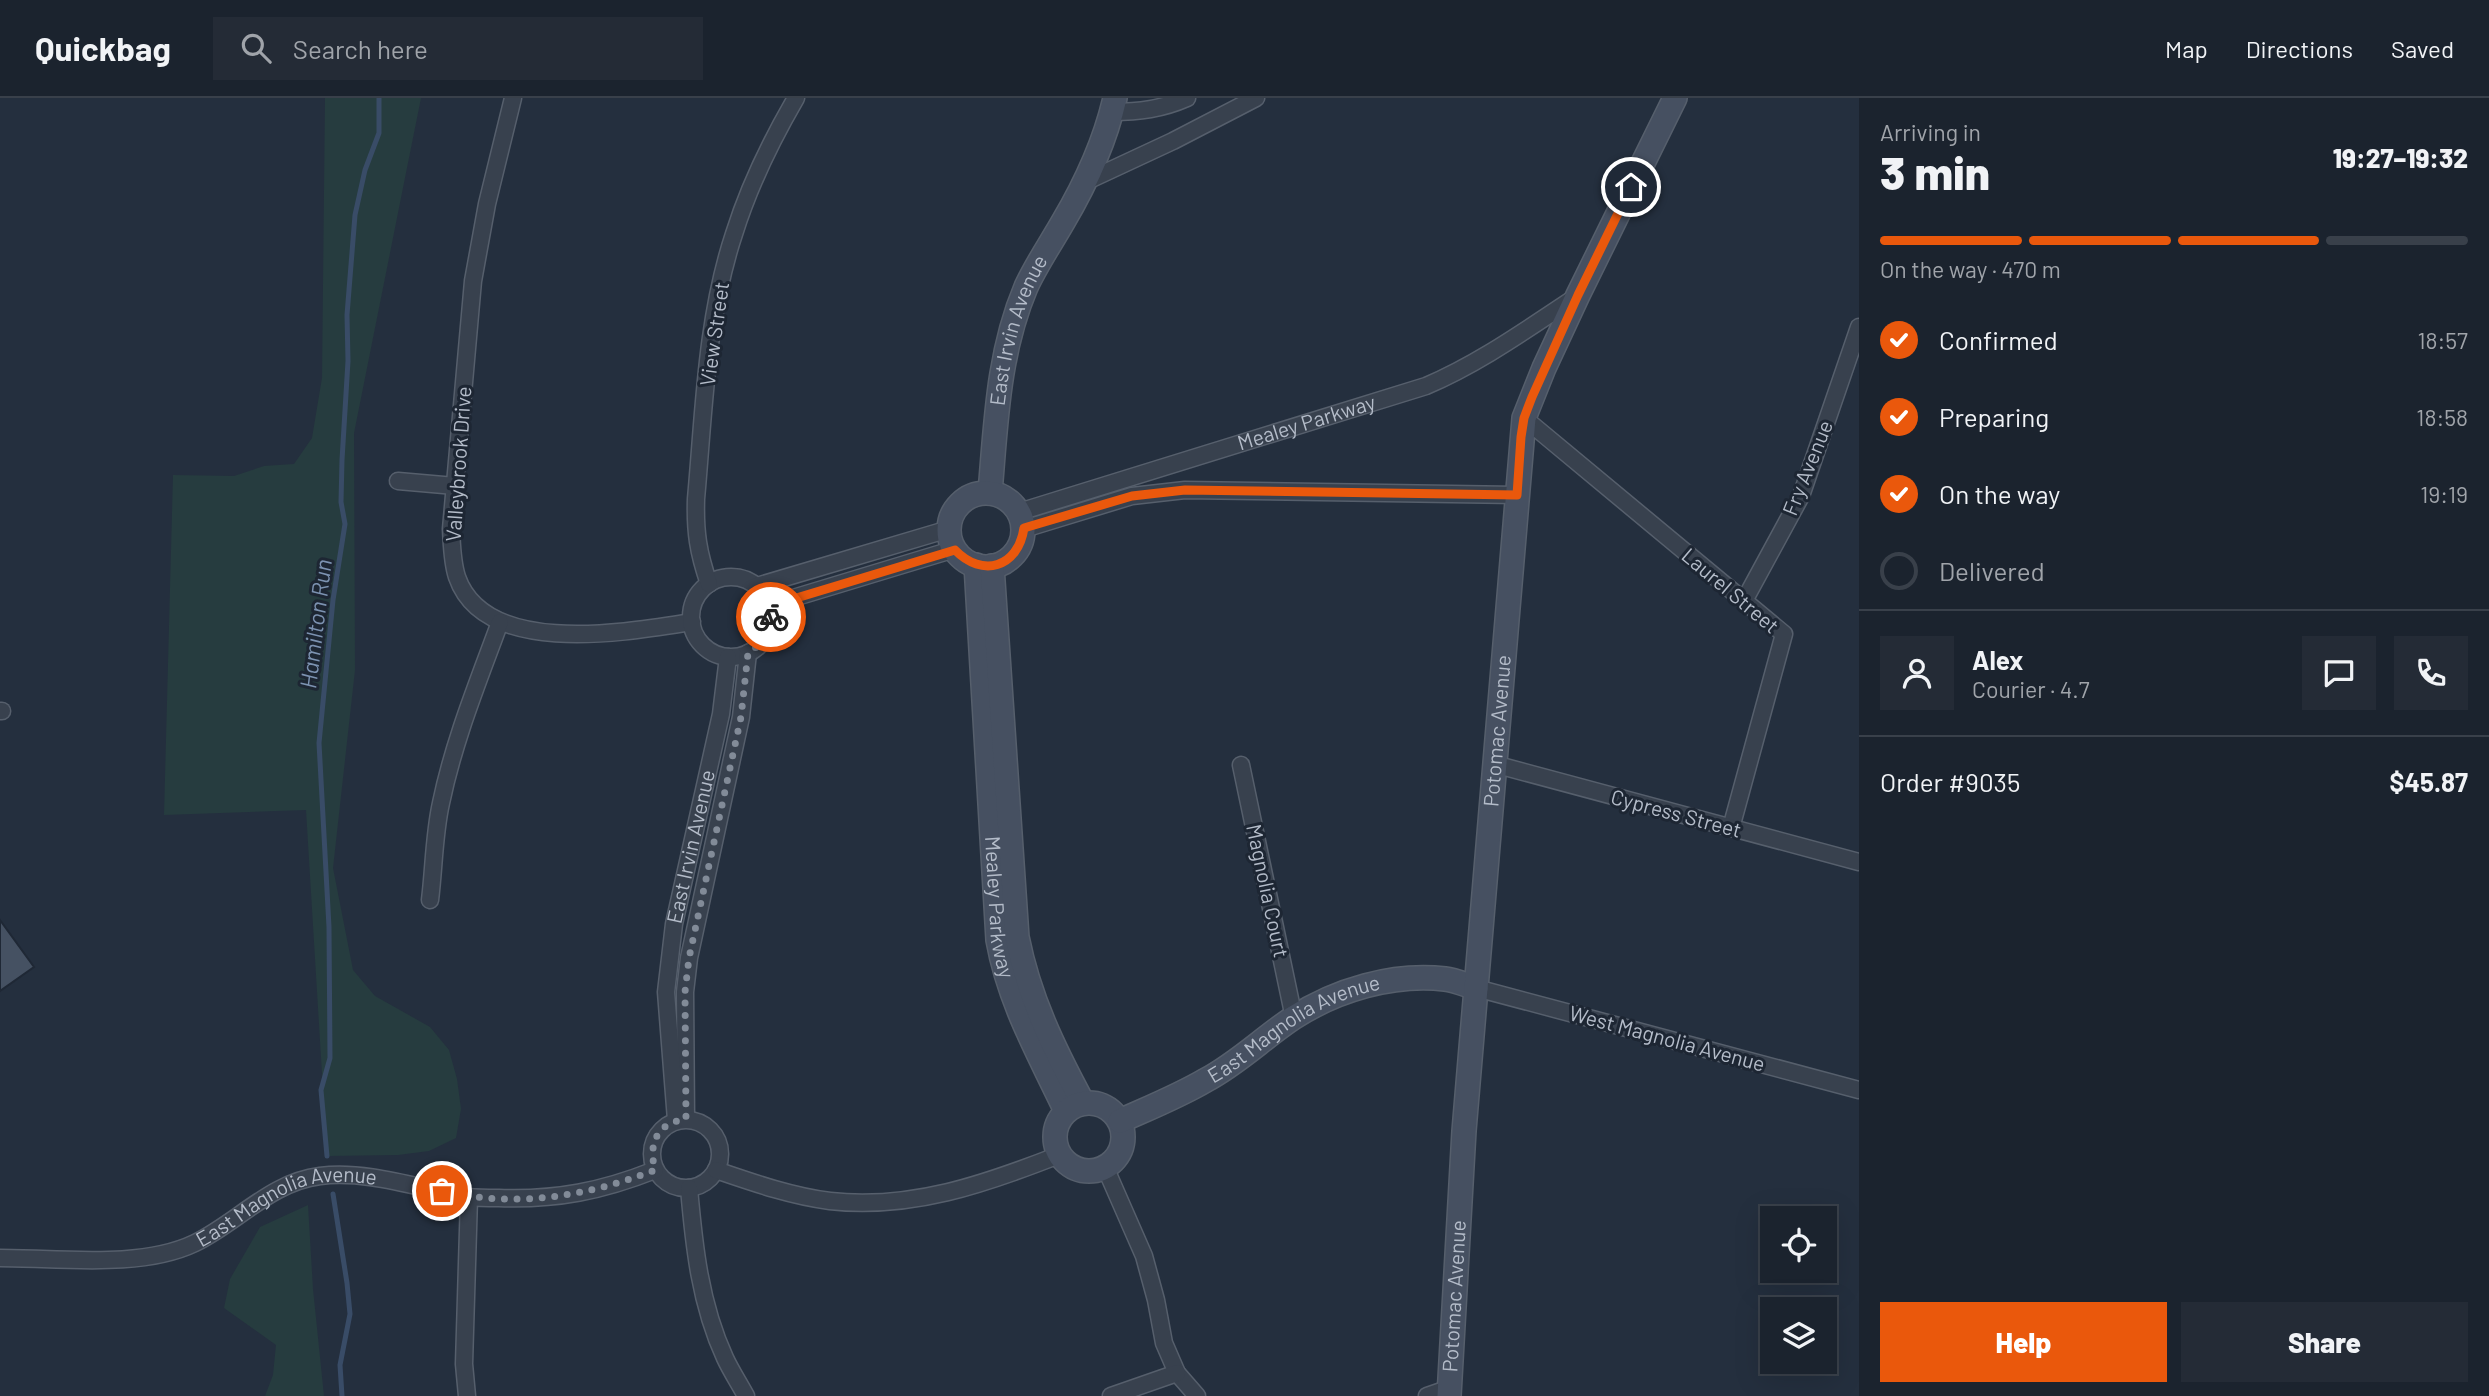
<!DOCTYPE html>
<html lang="en">
<head>
<meta charset="utf-8">
<style>
	body { margin:0; font-family:Barlow,sans-serif; background:#242b36; color:#f1f3f6; height:100vh; display:flex; flex-direction:column; font-size:26px; white-space:nowrap }
	* { box-sizing:border-box; margin:0 }
	p { font-size:23px; color:#a0a4aa }
	.icon { flex:none; width:38px; height:38px; fill:none; stroke:currentColor; stroke-width:2; stroke-linecap:round; stroke-linejoin:round }
	.map { position:relative; flex:1; overflow:hidden }
	.side { display:flex; flex-direction:column; background:#1b232e; width:630px }
	.side>* { flex:none }
	.fabs { position:absolute; left:1760px; top:1108px; display:grid; gap:14px }
	.fabs a { display:grid; place-items:center; width:77px; height:77px; border-radius:0px; background:#1b232e; box-shadow:0 7px 28px #0002,0 0 0 2px #39404a; font-size:35px }
	.pin { position:absolute; display:grid; place-items:center; width:60px; height:60px; color:#fff; margin:-30px; border:4px solid #fff; border-radius:50%; box-shadow:0 2px 7px #0007 }
	.courier { position:absolute; display:grid; place-items:center; width:70px; height:70px; margin:-35px; border:5px solid #ea580c; border-radius:50%; background:#fff; color:#222; box-shadow:0 2px 9px #0007 }
	.headline em { font-style:normal; font-weight:800 }
	.headline div { display:flex; flex-direction:column-reverse }
	.headline { display:flex; align-items:center; justify-content:space-between; height:119px; padding:0 21px }
	h1 { font-size:46px; font-weight:800; line-height:52px }
	.bar { display:grid; grid-template-columns:repeat(4,1fr); gap:10px 7px; align-content:center; height:84px; padding:0 21px }
	.bar i { height:9px; border-radius:5px; background:#39404a }
	.bar .current { background:#ea580c }
	.bar p { grid-column:span 4 }
	.line { display:flex; align-items:center; gap:18px; padding:0 21px; border-top:2px solid #39404a }
	.line div { flex:1 }
	.round { display:grid; place-items:center; flex:none; width:74px; height:74px; border-radius:0px; background:#242b36 }
	ol { padding:0 21px; list-style:none }
	li { display:flex; align-items:center; gap:21px; height:77px }
	li p { margin-inline-start:auto }
	li .icon { padding:7px; border-radius:50%; background:#ea580c; color:#fff; stroke-width:4 }
	li:last-child { color:#a0a4aa }
	li i { width:38px; height:38px; border:4px solid #39404a; border-radius:50% }
	.cta { display:flex; gap:14px; margin-top:auto; padding:14px 21px }
	.cta a { flex:1; height:80px; border-radius:0px; background:#ea580c; color:#fff; font-size:28px; font-weight:800; line-height:80px; text-align:center }
	.cta a+a { background:#242b36; color:#f1f3f6 }
	header { display:flex; align-items:center; gap:42px; box-sizing:border-box; height:98px; padding:0 35px; background:#1b232e; border-bottom:2px solid #39404a }
	header strong { font-size:33px }
	nav { display:flex; gap:38px; margin-inline-start:auto; font-size:24px }
	.search { width:490px; height:63px; background:#242b36; display:flex; align-items:center; gap:18px; box-sizing:border-box; padding:0 24px; border-radius:0px; color:#a0a4aa; font-size:26px }
	main { display:flex; flex:1; min-height:0 }
	.map>svg:first-child { display:block }
	.green { fill:#263c3f }
	.lines { fill:none; stroke-linecap:round; stroke-linejoin:round }
	.stream { stroke:#394c67; stroke-width:5 }
	.building { fill:#455162; stroke:#1f2835; stroke-width:2 }
	.street-casing { stroke:#565f6c; stroke-width:19 }
	.secondary-casing { stroke:#565f6c; stroke-width:26 }
	.street { stroke:#38414e; stroke-width:16 }
	.secondary { stroke:#465061; stroke-width:23 }
	.done { stroke:#828b98; stroke-width:7; stroke-dasharray:0 12.6 }
	.route { stroke:#ea580c; stroke-width:9 }
	.labels { text-anchor:middle; stroke-width:6; stroke-linejoin:round; paint-order:stroke }
	.street-label { font-size:21px; fill:#b4bcc9; stroke:#1d2633 }
	.water-label { font-size:23px; font-style:italic; fill:#7c92b1; stroke:#1d2633 }
</style>
</head>
<body>
<header>
<strong>Quickbag</strong>
<div class="search"><svg class="icon" aria-label="search" viewBox="0 0 24 24"><circle cx="10" cy="10" r="6"/><path d="M15 15l6 6"/></svg>Search here</div>
<nav><a>Map</a><a>Directions</a><a>Saved</a></nav>
</header>
<main>
<div class="map">
<svg width="1859" height="1298" viewBox="0 0 1859 1298">
	<rect width="100%" height="100%" fill="#242f3e"/>
	<!-- green -->
	<g class="green">
		<path d="M325 0H421L354 335 355 572 333 770 353 872 375 898 430 929 449 952 457 981 461 1011 456 1040 429 1053 398 1057 327 1058 306 712 164 717 173 377 234 378 264 368 294 366 312 340 322 280Z"/>
		<path d="M308 1107 313 1191 324 1298H265L273 1277 276 1247 224 1210 230 1181 260 1129Z"/>
	</g>
	<g class="lines">
		<!-- stream -->
		<g class="stream">
			<path d="M327 1058 321 992 330 960 329 829 319 645 333 502 345 426 341 404 342 362 348 263 347 217 355 117 365 72 379 35V0"/>
			<path d="M333 1096 347 1185 350 1216 340 1267 342 1298"/>
		</g>
	</g>
	<!-- building -->
	<path class="building" d="M0 822 34 869 0 893Z"/>
	<g class="lines">
		<!-- street casing -->
		<g class="street-casing">
			<g id="street">
				<path d="M513 0 487 106 473 183 451 431C452 447 452 464 457 479 485 560 628 534 692 524"/>
				<path d="M1112 14C1139 14 1162 11 1187 0"/>
				<path d="M1085 84 1173 43 1256 0"/>
				<path d="M1524 320 1784 536 1731 730"/>
				<path d="M398 383 455 388"/>
				<path id="s1" d="M1019 414 1426 288C1480 265 1527 231 1576 199"/>
				<path d="M1024 431 1132 398 1185 392 1517 397"/>
				<circle cx="731" cy="519" r="40"/>
				<path d="M709 486C698 454 695 434 696 401 704 313 706 220 734 136 749 88 771 43 796 0"/>
				<path d="M757 488 949 431"/>
				<path d="M1744 503 1801 398 1859 229"/>
				<path d="M770 507 955 451"/>
				<path d="M0 613H2"/>
				<path d="M1494 666 1859 764"/>
				<path d="M1241 667 1294 920"/>
				<path d="M430 802C434 770 434 736 441 705 454 642 478 584 500 524"/>
				<path d="M1476 890 1859 992"/>
				<path d="M686 1021 685 894 689 860 741 619 748 555"/>
				<circle cx="686" cy="1056" r="34"/>
				<path id="s2" d="M676 1022 666 894 674 826 721 616 728 559"/>
				<path d="M1105 1069 1144 1158 1156 1202 1164 1245 1177 1275 1197 1298"/>
				<path d="M716 1072C754 1085 791 1098 830 1103 911 1112 985 1086 1059 1057"/>
				<path d="M689 1090C694 1148 700 1206 725 1260 731 1273 739 1285 746 1298"/>
				<path id="s3" d="M0 1160C60 1160 141 1171 195 1145 238 1124 271 1084 320 1078 369 1072 420 1091 468 1099 478 1100 489 1100 499 1100 557 1102 602 1093 655 1072"/>
				<path d="M467 1298 464 1266 469 1099"/>
				<path d="M1111 1298 1177 1275"/>
				<path d="M1427 1298 1450 1290"/>
			</g>
		</g>
		<!-- secondary casing -->
		<g class="secondary-casing">
			<g id="secondary">
				<path id="s4" d="M990 395C996 324 998 255 1026 189 1036 167 1051 145 1063 124 1086 85 1105 44 1115 0"/>
				<circle cx="986" cy="432" r="37"/>
				<path id="s5" d="M976 467 998 842C1009 904 1039 956 1066 1013"/>
				<path d="M992 468 1017 839C1029 900 1054 951 1083 1005"/>
				<circle cx="1089" cy="1039" r="34"/>
				<path id="s6" d="M1120 1023C1149 1010 1179 998 1206 982 1238 965 1263 940 1293 920 1336 892 1393 875 1445 881 1455 882 1466 887 1476 890"/>
				<path id="s7" d="M1449 1298 1464 1033 1524 320 1544 270 1578 197 1675 0"/>
			</g>
		</g>
		<!-- street -->
		<use href="#street" class="street"/>
		<!-- secondary -->
		<use href="#secondary" class="secondary"/>
	</g>
	<g class="lines">
		<!-- done -->
		<path class="done" d="M442 1093C516 1110 585 1099 655 1072 648 1045 657 1025 686 1021L685 894 689 860 741 619 748 555C761 546 772 536 771 519"/>
		<!-- route -->
		<path class="route" d="M771 519 770 508 955 452C982 480 1018 470 1024 430L1132 398 1185 392 1517 397 1521 339 1524 320 1532 299 1578 197 1631 89"/>
	</g>
	<g class="labels">
		<!-- street labels -->
		<g class="street-label">
			<text dy="7" stroke="none"><textPath href="#s4" startOffset="166">East Irvin Avenue</textPath></text>
			<text transform="translate(715 236) rotate(-82)" y="7">View Street</text>
			<text dy="7" stroke="none"><textPath href="#s1" startOffset="301">Mealey Parkway</textPath></text>
			<text transform="translate(459 366) rotate(-86)" y="7">Valleybrook Drive</text>
			<text transform="translate(1808 370) rotate(-68)" y="7">Fry Avenue</text>
			<text transform="translate(1730 493) rotate(40)" y="7">Laurel Street</text>
			<text dy="7" stroke="none"><textPath href="#s7" startOffset="667">Potomac Avenue</textPath></text>
			<text transform="translate(1676 716) rotate(15)" y="7">Cypress Street</text>
			<text dy="7" stroke="none"><textPath href="#s2" startOffset="276">East Irvin Avenue</textPath></text>
			<text transform="translate(1267 793) rotate(78)" y="7">Magnolia Court</text>
			<text dy="7" stroke="none"><textPath href="#s5" startOffset="343">Mealey Parkway</textPath></text>
			<text dy="7" stroke="none"><textPath href="#s6" startOffset="198">East Magnolia Avenue</textPath></text>
			<text transform="translate(1667 941) rotate(15)" y="7">West Magnolia Avenue</text>
			<text dy="7" stroke="none"><textPath href="#s3" startOffset="299">East Magnolia Avenue</textPath></text>
			<text dy="7" stroke="none"><textPath href="#s7" startOffset="100">Potomac Avenue</textPath></text>
		</g>
		<!-- water labels -->
		<g class="water-label">
			<text transform="translate(316 526) rotate(-83)" y="8">Hamilton Run</text>
		</g>
	</g>
</svg>
<div class="fabs">
<a><svg class="icon" aria-label="locate" viewBox="0 0 24 24"><circle cx="12" cy="12" r="6"/><path d="M12 2v4M12 18v4M2 12h4M18 12h4"/></svg></a>
<a><svg class="icon" aria-label="layers" viewBox="0 0 24 24"><path d="M12 4l9 5-9 5-9-5zM3 14l9 5 9-5"/></svg></a>
</div>
<div class="pin" style="left:442px;top:1093px;background:#ea580c"><svg class="icon" aria-label="bag" viewBox="0 0 24 24"><path d="M5 8h14l-1 12H6zM9 8a3 3 0 0 1 6 0"/></svg></div>
<div class="pin" style="left:1631px;top:89px;background:#1f2937"><svg class="icon" aria-label="home" viewBox="0 0 24 24"><path d="M3 11l9-7 9 7M6 9v11h12V9"/></svg></div>
<div class="courier" style="left:771px;top:519px"><svg class="icon" aria-label="bike" viewBox="0 0 24 24"><circle cx="6" cy="16" r="4"/><circle cx="18" cy="16" r="4"/><path d="M6 16l4-8h5l3 8M10 8l3 8H6M13 5h3"/></svg></div>
</div>
<section class="side">
<div class="headline"><div><h1>3 min</h1><p>Arriving in</p></div><em>19:27–19:32</em></div>
<div class="bar"><i class="current"></i><i class="current"></i><i class="current"></i><i></i><p>On the way · 470 m</p></div>
<ol>
<li><svg class="icon" aria-label="check" viewBox="0 0 24 24"><path d="M5 12l5 5 9-10"/></svg>Confirmed<p>18:57</p></li>
<li><svg class="icon" aria-label="check" viewBox="0 0 24 24"><path d="M5 12l5 5 9-10"/></svg>Preparing<p>18:58</p></li>
<li><svg class="icon" aria-label="check" viewBox="0 0 24 24"><path d="M5 12l5 5 9-10"/></svg>On the way<p>19:19</p></li>
<li><i></i>Delivered</li>
</ol>
<div class="line" style="height:126px"><a class="round"><svg class="icon" aria-label="person" viewBox="0 0 24 24"><circle cx="12" cy="8" r="4"/><path d="M4 21q1-7 8-7t8 7"/></svg></a><div><b>Alex</b><p>Courier · 4.7</p></div><a class="round"><svg class="icon" aria-label="chat" viewBox="0 0 24 24"><path d="M4 5h16v11H9l-5 4z"/></svg></a><a class="round"><svg class="icon" aria-label="phone" viewBox="0 0 24 24"><path d="M5 4h4l2 5-3 2q2 4 5 5l2-3 5 2v4C11 20 4 13 5 4z"/></svg></a></div>
<div class="line" style="height:91px"><div>Order #9035</div><b>$45.87</b></div>
<div class="cta"><a>Help</a><a>Share</a></div>
</section>
</main>
</body>
</html>
